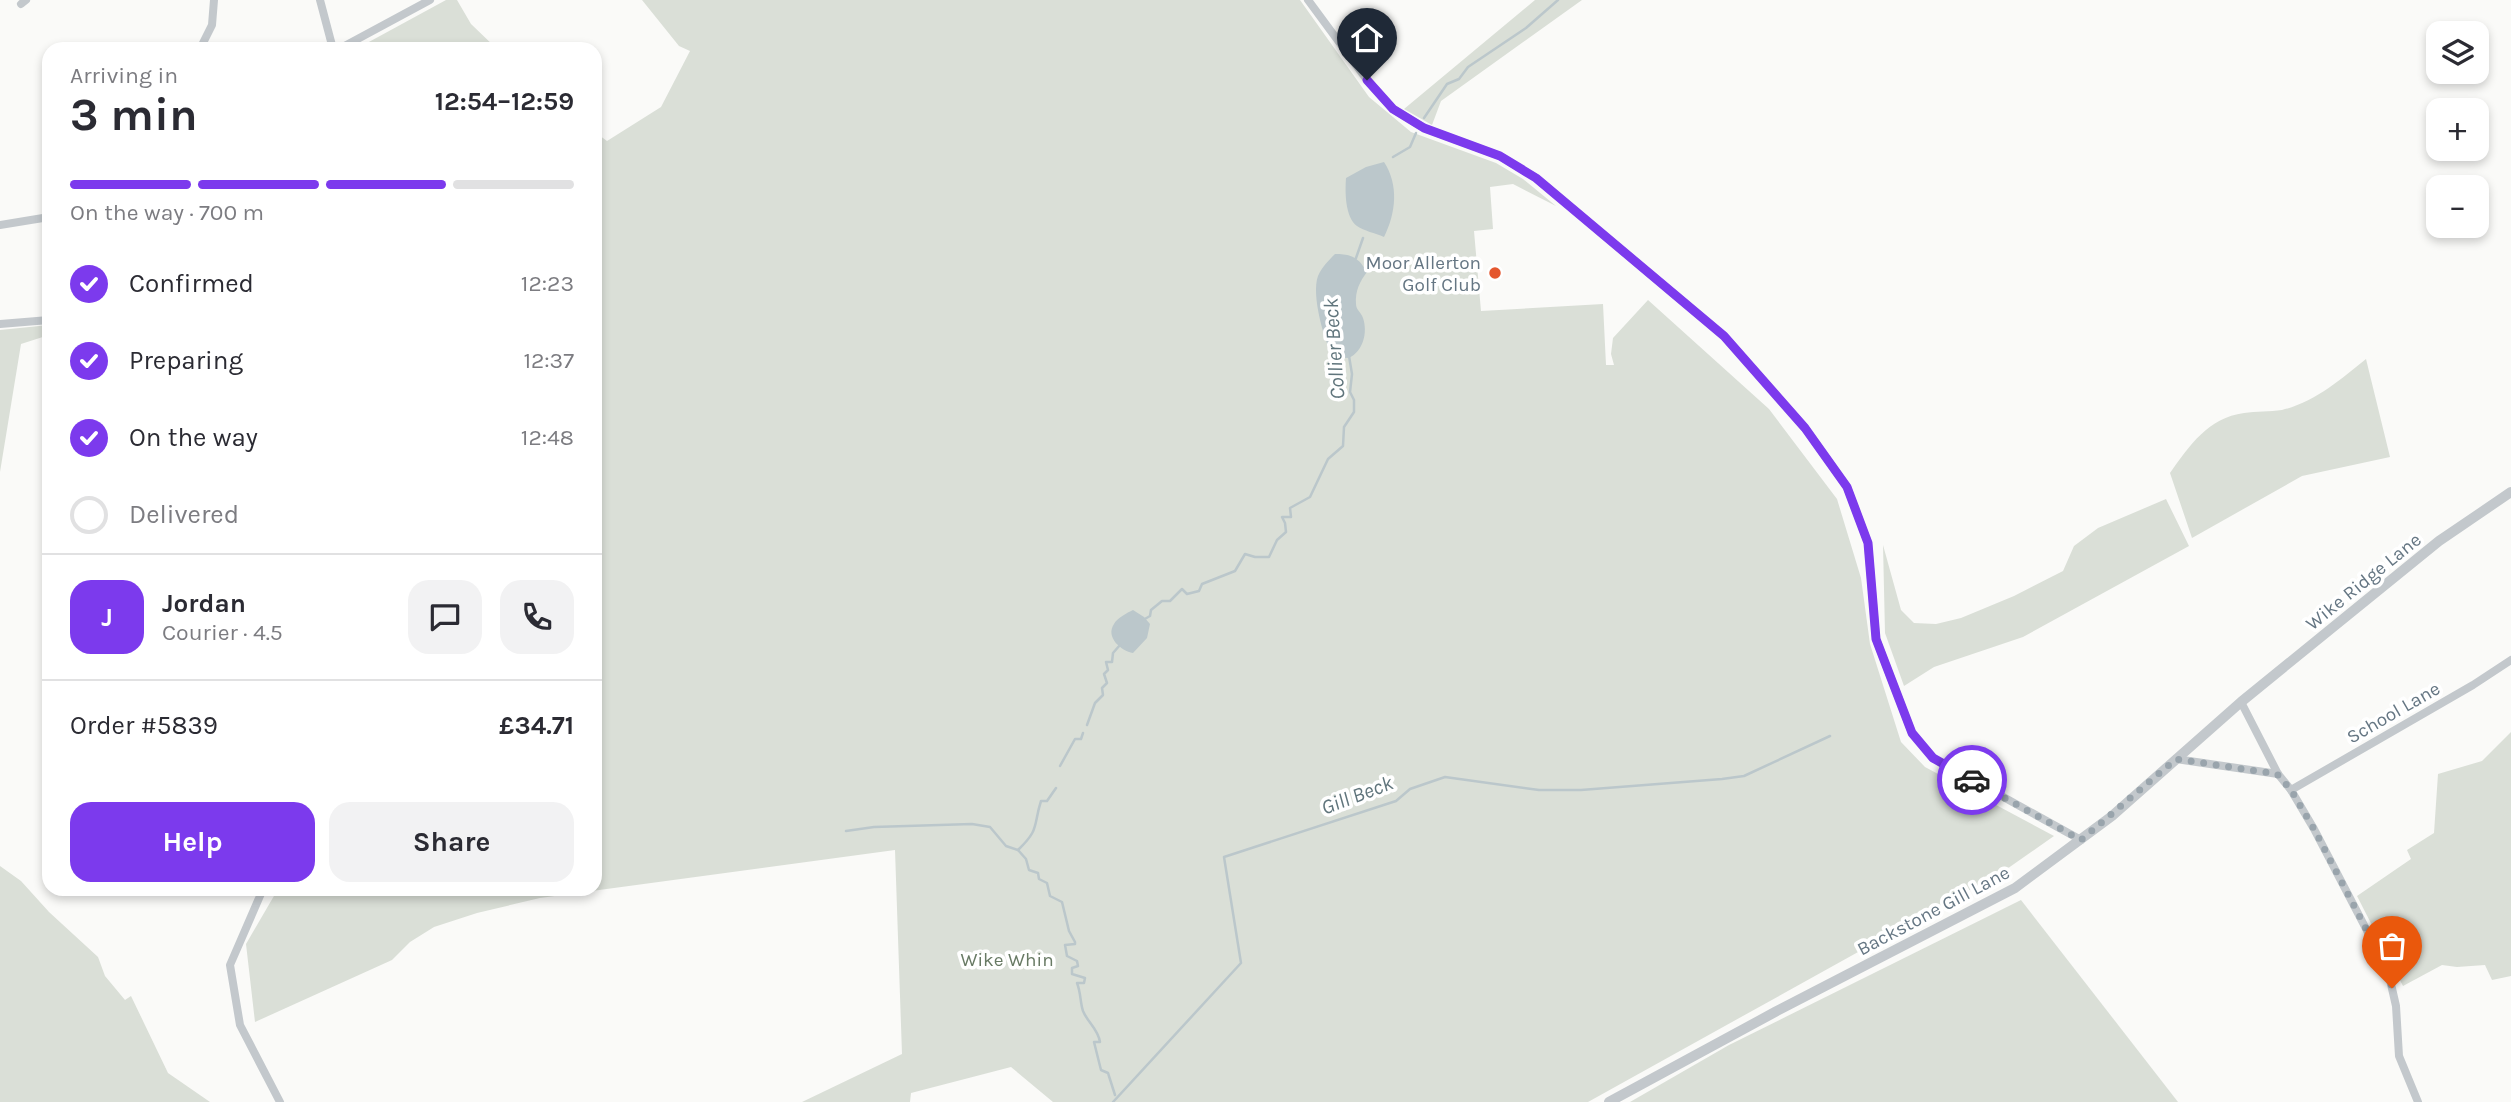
<!DOCTYPE html>
<html lang="en">
<head>
<meta charset="utf-8">
<style>
	body { margin:0; font-family:Karla,sans-serif; background:#f2f2f3; color:#2b2b33; height:100vh; display:flex; flex-direction:column; font-size:26px; white-space:nowrap }
	* { box-sizing:border-box; margin:0 }
	p { font-size:23px; color:#7c7c81 }
	.icon { flex:none; width:38px; height:38px; fill:none; stroke:currentColor; stroke-width:2; stroke-linecap:round; stroke-linejoin:round }
	.map { position:relative; flex:1; overflow:hidden }
	.details { position:absolute; left:42px; top:42px; width:560px; height:854px; display:flex; flex-direction:column; background:#fff; border-radius:21px; box-shadow:0 4px 10px #0003 }
	.details>* { flex:none }
	.buttons { position:absolute; left:2426px; top:21px; display:grid; gap:14px }
	.buttons a { display:grid; place-items:center; width:63px; height:63px; border-radius:14px; background:#fff; box-shadow:0 4px 10px #0003; font-size:35px }
	.pin { position:absolute; display:grid; place-items:center; width:60px; height:60px; color:#fff; margin:-72px -30px; border-radius:50% 50% 50% 0; rotate:-45deg; box-shadow:0 0 7px #0007 }
	.pin .icon { rotate:45deg }
	.courier { position:absolute; display:grid; place-items:center; width:70px; height:70px; margin:-35px; border:5px solid #7c3aed; border-radius:50%; background:#fff; color:#222; box-shadow:0 2px 9px #0007 }
	.summary em { font-style:normal; font-weight:700 }
	.summary div { display:flex; flex-direction:column-reverse }
	.summary { display:flex; align-items:center; justify-content:space-between; height:119px; padding:0 28px }
	h1 { font-size:46px; font-weight:700; line-height:52px }
	.bar { display:grid; grid-template-columns:repeat(4,1fr); gap:10px 7px; align-content:center; height:84px; padding:0 28px }
	.bar i { height:9px; border-radius:5px; background:#e1e1e2 }
	.bar .on { background:#7c3aed }
	.bar p { grid-column:span 4 }
	.line { display:flex; align-items:center; gap:18px; padding:0 28px; border-top:2px solid #e1e1e2 }
	.line div { flex:1 }
	.round { display:grid; place-items:center; flex:none; width:74px; height:74px; border-radius:21px; background:#f2f2f3 }
	ol { padding:0 28px; list-style:none }
	li { display:flex; align-items:center; gap:21px; height:77px }
	li p { margin-inline-start:auto }
	li .icon { padding:7px; border-radius:50%; background:#7c3aed; color:#fff; stroke-width:4 }
	li:last-child { color:#7c7c81 }
	li i { width:38px; height:38px; border:4px solid #e1e1e2; border-radius:50% }
	.button { display:flex; gap:14px; margin-top:auto; padding:14px 28px }
	.button a { flex:1; height:80px; border-radius:21px; background:#7c3aed; color:#fff; font-size:28px; font-weight:700; line-height:80px; text-align:center }
	.button a+a { background:#f2f2f3; color:#2b2b33 }
	.map>svg:first-child { display:block }
	.green { fill:#dadfd7 }
	.water { fill:#bbc7cb }
	.lines { fill:none; stroke-linecap:round; stroke-linejoin:round }
	.stream { stroke:#bbc7cb; stroke-width:2.5 }
	.minor { stroke:#c3c8cc; stroke-width:8 }
	.tertiary { stroke:#c3c8cc; stroke-width:10 }
	.done { stroke:#99a4ac; stroke-width:7; stroke-dasharray:0 12.6 }
	.route { stroke:#7c3aed; stroke-width:9 }
	.poi-dot { fill:#e4572e; stroke:#fff; stroke-width:2.5 }
	.labels { text-anchor:middle; stroke-width:7; stroke-linejoin:round; paint-order:stroke }
	.poi-label { font-size:19px; fill:#657683; stroke:#fff; text-anchor:end }
	.street-label { font-size:19px; fill:#657683; stroke:#fff }
	.park-label { font-size:19px; fill:#687a64; stroke:#fff }
	.water-label { font-size:21px; font-style:italic; fill:#60757c; stroke:#fff }
</style>
</head>
<body>
<div class="map">
<svg width="2511" height="1102" viewBox="0 0 2511 1102">
	<rect width="100%" height="100%" fill="#fafaf8"/>
	<!-- green -->
	<g class="green">
		<path d="M446 0H457L471 24 497 49H356Z"/>
		<path d="M642 0H1300L1369 97 1411 132 1496 163 1523 179 1556 206 1513 184 1490 187 1493 229 1474 231 1481 311 1603 304 1606 365H1614L1611 354 1613 338 1648 300 1769 409 1837 499 1861 578 1870 644 1901 742 1925 767 2054 836 2004 871 1588 1102H1053L1011 1067 911 1093 910 1102H802L902 1054 895 850 540 898 477 913 434 927 410 942 392 960 255 1022 246 944 278 889H595V132L607 141 661 107 690 51 679 46Z"/>
		<path d="M1535 0H1582L1441 101 1432 125 1404 109Z"/>
		<path d="M49 325V335L21 344 0 472V330Z"/>
		<path d="M2366 359 2390 457 2302 476 2192 538 2170 473C2190 445 2208 418 2244 413 2256 411 2270 412 2282 410 2315 402 2340 380 2366 359Z"/>
		<path d="M2166 499 2189 546 2023 637 1934 667 1904 686 1885 633 1883 545 1901 610 1914 623 1936 624 1961 618 2014 596 2063 571 2074 546 2098 528Z"/>
		<path d="M2511 732V976L2492 980 2485 965 2457 967 2442 965 2403 986 2357 896 2411 859 2407 850 2434 833 2438 774 2482 761Z"/>
		<path d="M0 866 21 881 49 912 98 957 105 976 125 1000 131 996 168 1073 210 1102H0Z"/>
		<path d="M2021 900 2178 1102H1630L1729 1045Z"/>
	</g>
	<!-- water -->
	<g class="water">
		<path d="M1384 162C1399 185 1396 213 1384 237 1375 233 1364 231 1357 226 1345 217 1345 192 1346 178L1366 167Z"/>
		<path d="M1335 254C1352 254 1359 258 1367 272 1360 281 1355 291 1356 304 1356 310 1361 312 1363 318 1368 333 1363 351 1349 358L1333 357C1324 340 1311 295 1318 276 1322 267 1328 261 1335 254Z"/>
		<path d="M1133 610 1144 617 1150 624 1147 638 1133 653C1121 651 1105 637 1114 624 1117 618 1127 613 1133 610Z"/>
	</g>
	<g class="lines">
		<!-- stream -->
		<g class="stream">
			<path d="M1424 118 1447 84 1459 79 1468 67 1526 28 1558 0"/>
			<path d="M1393 157 1410 147 1416 133"/>
			<path d="M1356 258 1363 238"/>
			<path d="M1143 620 1150 616 1151 610 1162 601H1170L1182 589 1187 594 1199 591 1202 584 1235 571 1245 554 1255 557H1269L1277 540 1286 532 1285 523 1282 517H1291L1290 508 1310 497 1328 459 1343 446 1344 427 1354 412V400L1350 392 1352 374 1349 356"/>
			<path d="M1087 725 1095 703 1103 695 1102 688 1107 683 1104 674 1108 670 1106 662H1112L1113 653 1120 645"/>
			<path d="M1060 766 1075 739H1081L1083 733"/>
			<path d="M1056 788 1047 801H1041C1033 826 1040 829 1018 850L1026 859 1029 870 1038 873 1039 879 1047 883 1050 896 1062 902 1069 931 1075 942V944L1065 945 1067 956 1077 961 1078 966 1072 968V974L1085 978 1084 983H1077C1081 993 1080 1002 1083 1011 1088 1023 1098 1029 1100 1042H1094L1101 1070 1108 1073 1115 1095"/>
			<path d="M846 831 874 827 972 824 990 827 1006 846 1018 850"/>
			<path d="M1113 1102 1241 963 1224 857 1396 801 1410 789 1445 777 1539 790H1581L1722 779 1744 776 1830 736"/>
		</g>
		<!-- minor -->
		<g class="minor">
			<path d="M320 0 333 49"/>
			<path d="M1308 0 1367 80 1393 109 1424 128 1500 156 1536 178 1724 336 1805 428 1847 487 1868 543 1876 639 1912 733 1933 758 2081 840"/>
			<path d="M21 4 26 0"/>
			<path d="M200 49 212 25 214 0"/>
			<path d="M339 49 430 0"/>
			<path d="M0 225 49 217"/>
			<path d="M0 324 49 320"/>
			<path d="M2241 702 2278 774 2291 790 2314 829 2388 971 2396 1006 2399 1056 2418 1102"/>
			<path d="M2176 759 2278 774"/>
			<path d="M2291 790 2473 685 2511 660"/>
			<path d="M263 889 230 965 240 1025 280 1102"/>
		</g>
		<!-- tertiary -->
		<path class="tertiary" d="M1609 1102 1775 1012 2015 888 2112 816 2241 702 2439 541 2511 492"/>
	</g>
	<g class="lines">
		<!-- done -->
		<path class="done" d="M1972 780 2081 840 2176 759 2277 774 2291 790 2314 829 2388 971 2392 988"/>
		<!-- route -->
		<path class="route" d="M1367 80 1393 109 1424 128 1500 156 1536 178 1724 336 1805 428 1847 487 1868 543 1876 639 1912 733 1933 758 1972 780"/>
	</g>
	<!-- markers -->
	<circle class="poi-dot" cx="1495" cy="273" r="7"/>
	<g class="labels">
		<!-- poi labels -->
		<g class="poi-label">
			<text x="1481" y="269">Moor Allerton<tspan x="1481" dy="22">Golf Club</tspan></text>
		</g>
		<!-- street labels -->
		<g class="street-label">
			<text transform="translate(2363 581) rotate(-39)" y="7">Wike Ridge Lane</text>
			<text transform="translate(2393 712) rotate(-30)" y="7">School Lane</text>
			<text transform="translate(1933 910) rotate(-28)" y="7">Backstone Gill Lane</text>
		</g>
		<!-- park labels -->
		<g class="park-label">
			<text x="1007" y="966">Wike Whin</text>
		</g>
		<!-- water labels -->
		<g class="water-label">
			<text transform="translate(1334 349) rotate(-94)" y="7">Collier Beck</text>
			<text transform="translate(1357 795) rotate(-21)" y="7">Gill Beck</text>
		</g>
	</g>
</svg>
<div class="buttons">
<a><svg class="icon" aria-label="layers" viewBox="0 0 24 24"><path d="M12 4l9 5-9 5-9-5zM3 14l9 5 9-5"/></svg></a>
<a>+</a>
<a>−</a>
</div>
<div class="pin" style="left:2392px;top:988px;background:#ea580c"><svg class="icon" aria-label="bag" viewBox="0 0 24 24"><path d="M5 8h14l-1 12H6zM9 8a3 3 0 0 1 6 0"/></svg></div>
<div class="pin" style="left:1367px;top:80px;background:#1f2937"><svg class="icon" aria-label="home" viewBox="0 0 24 24"><path d="M3 11l9-7 9 7M6 9v11h12V9"/></svg></div>
<div class="courier" style="left:1972px;top:780px"><svg class="icon" aria-label="car" viewBox="0 0 24 24"><path d="M5 17H2v-5l4-1 3-4h7l3 4 3 1v5h-3M9 17h6M6 11h13"/><circle cx="7" cy="17" r="2"/><circle cx="17" cy="17" r="2"/></svg></div>
<section class="details">
<div class="summary"><div><h1>3 min</h1><p>Arriving in</p></div><em>12:54–12:59</em></div>
<div class="bar"><i class="on"></i><i class="on"></i><i class="on"></i><i></i><p>On the way · 700 m</p></div>
<ol>
<li><svg class="icon" aria-label="check" viewBox="0 0 24 24"><path d="M5 12l5 5 9-10"/></svg>Confirmed<p>12:23</p></li>
<li><svg class="icon" aria-label="check" viewBox="0 0 24 24"><path d="M5 12l5 5 9-10"/></svg>Preparing<p>12:37</p></li>
<li><svg class="icon" aria-label="check" viewBox="0 0 24 24"><path d="M5 12l5 5 9-10"/></svg>On the way<p>12:48</p></li>
<li><i></i>Delivered</li>
</ol>
<div class="line" style="height:126px"><b class="round" style="background:#7c3aed;color:#fff">J</b><div><b>Jordan</b><p>Courier · 4.5</p></div><a class="round"><svg class="icon" aria-label="chat" viewBox="0 0 24 24"><path d="M4 5h16v11H9l-5 4z"/></svg></a><a class="round"><svg class="icon" aria-label="phone" viewBox="0 0 24 24"><path d="M5 4h4l2 5-3 2q2 4 5 5l2-3 5 2v4C11 20 4 13 5 4z"/></svg></a></div>
<div class="line" style="height:91px"><div>Order #5839</div><b>£34.71</b></div>
<div class="button"><a>Help</a><a>Share</a></div>
</section>
</div>
</body>
</html>
